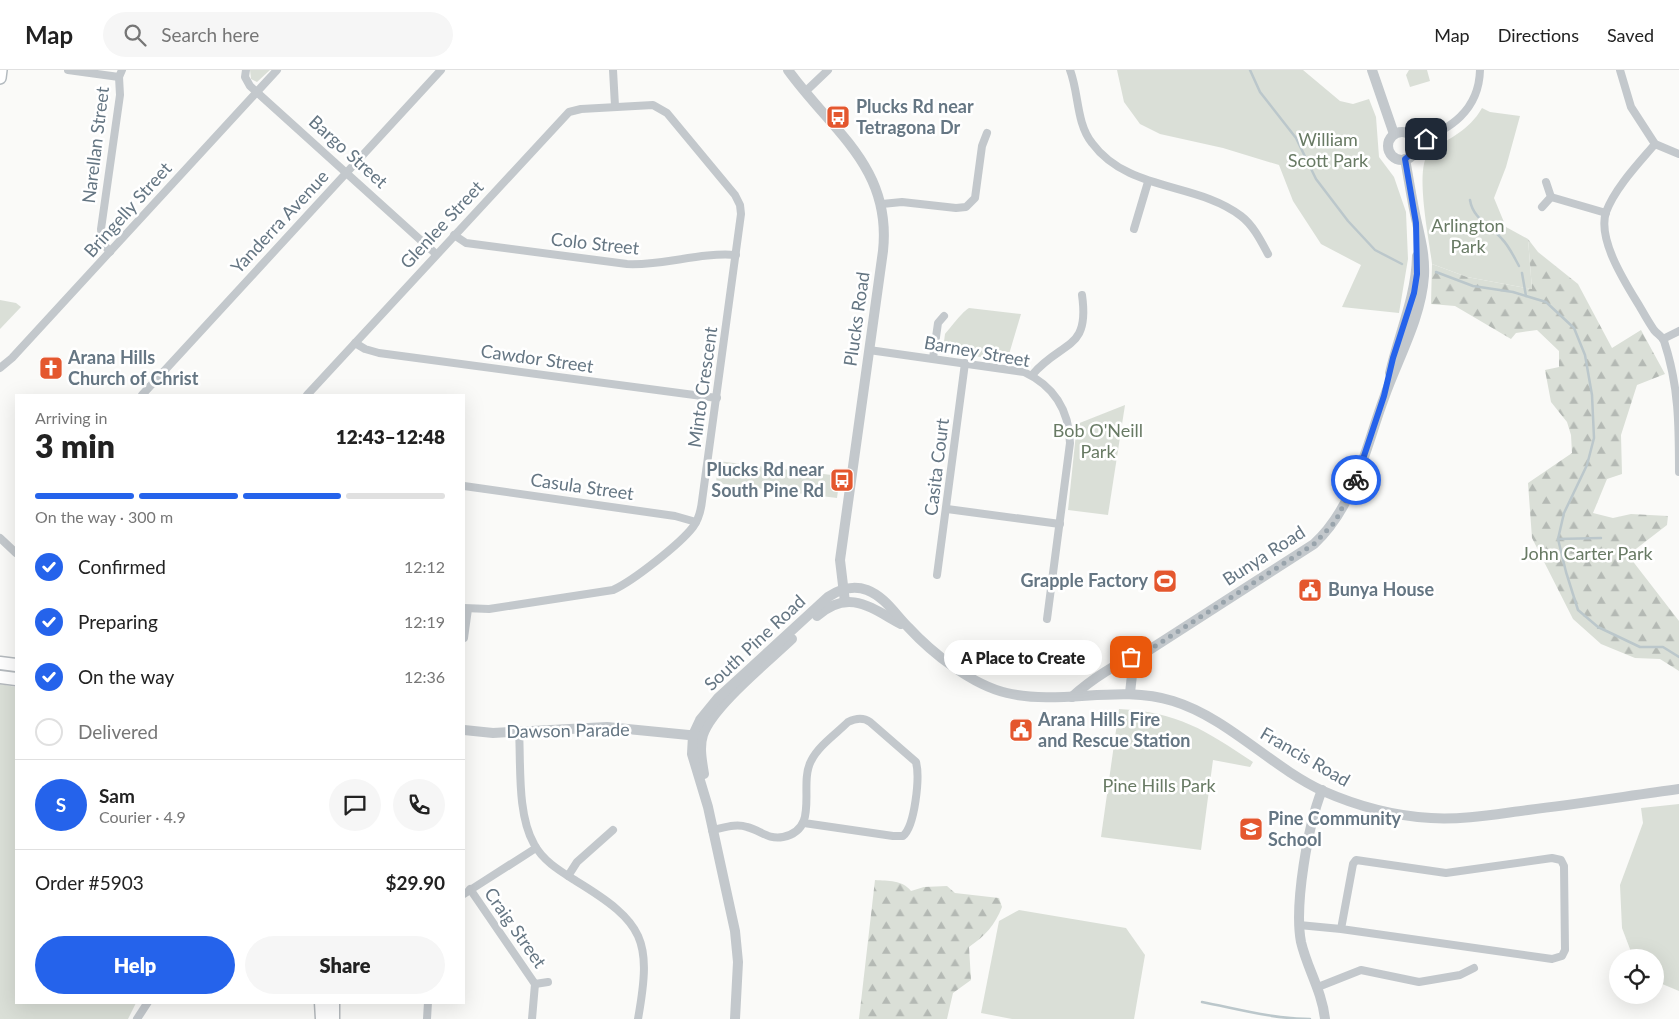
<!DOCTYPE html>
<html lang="en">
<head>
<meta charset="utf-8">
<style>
	body { margin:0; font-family:Lato,sans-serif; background:#f6f6f6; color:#222; height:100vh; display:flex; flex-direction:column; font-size:19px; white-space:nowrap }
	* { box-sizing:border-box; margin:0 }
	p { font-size:16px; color:#767676 }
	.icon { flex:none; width:28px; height:28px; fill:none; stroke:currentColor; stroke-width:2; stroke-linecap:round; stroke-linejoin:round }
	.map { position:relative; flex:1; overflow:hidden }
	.panel { position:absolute; left:15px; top:324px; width:450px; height:610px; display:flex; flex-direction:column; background:#fff; border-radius:0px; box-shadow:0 5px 20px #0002 }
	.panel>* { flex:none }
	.tools { position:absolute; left:1609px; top:879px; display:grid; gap:10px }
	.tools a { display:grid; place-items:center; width:55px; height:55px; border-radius:50%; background:#fff; box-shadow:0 5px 20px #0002; font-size:25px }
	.pin { position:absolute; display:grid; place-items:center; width:42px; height:42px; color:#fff; margin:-21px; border-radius:10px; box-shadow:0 2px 8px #0006 }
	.courier { position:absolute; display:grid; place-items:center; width:50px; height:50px; margin:-25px; border:4px solid #2563eb; border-radius:50%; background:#fff; color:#222; box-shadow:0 1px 6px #0007 }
	.bubble { position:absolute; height:35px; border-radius:18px; background:#fff; box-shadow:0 5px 20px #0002; font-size:16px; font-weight:800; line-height:35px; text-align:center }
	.head em { font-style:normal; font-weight:800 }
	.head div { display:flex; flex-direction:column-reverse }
	.head { display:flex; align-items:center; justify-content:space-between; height:85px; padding:0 20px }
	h1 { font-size:32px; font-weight:800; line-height:38px }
	.bar { display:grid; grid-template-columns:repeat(4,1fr); gap:8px 5px; align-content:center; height:60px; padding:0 20px }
	.bar i { height:6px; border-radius:4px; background:#e0e0e0 }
	.bar .on { background:#2563eb }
	.bar p { grid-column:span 4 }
	.line { display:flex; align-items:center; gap:12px; padding:0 20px; border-top:1px solid #e0e0e0 }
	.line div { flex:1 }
	.round { display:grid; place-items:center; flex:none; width:52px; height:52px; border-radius:26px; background:#f6f6f6 }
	ol { padding:0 20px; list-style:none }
	li { display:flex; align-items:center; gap:15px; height:55px }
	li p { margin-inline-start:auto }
	li .icon { padding:5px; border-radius:50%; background:#2563eb; color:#fff; stroke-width:4 }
	li:last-child { color:#767676 }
	li i { width:28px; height:28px; border:2px solid #e0e0e0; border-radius:50% }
	.cta { display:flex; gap:10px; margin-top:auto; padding:10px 20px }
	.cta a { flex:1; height:58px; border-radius:30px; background:#2563eb; color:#fff; font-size:20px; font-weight:800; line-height:58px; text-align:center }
	.cta a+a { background:#f6f6f6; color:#222 }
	header { display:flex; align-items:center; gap:30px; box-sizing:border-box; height:70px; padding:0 25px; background:#fff; border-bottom:1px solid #e0e0e0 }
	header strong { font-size:24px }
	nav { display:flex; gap:28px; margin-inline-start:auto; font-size:18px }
	.search { width:350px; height:45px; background:#f6f6f6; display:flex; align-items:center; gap:12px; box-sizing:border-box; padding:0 18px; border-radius:28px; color:#767676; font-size:19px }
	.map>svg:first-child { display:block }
	.green { fill:#dadfd7 }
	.forest { fill:url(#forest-firs) }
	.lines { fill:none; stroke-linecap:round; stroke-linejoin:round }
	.stream { stroke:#bbc7cb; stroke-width:2.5 }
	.secondary-casing { stroke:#b3babf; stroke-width:14 }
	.primary-casing { stroke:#b5babe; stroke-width:15 }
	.minor { stroke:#c3c8cc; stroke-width:8 }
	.tertiary { stroke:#c3c8cc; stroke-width:10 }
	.secondary { stroke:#fff; stroke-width:11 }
	.primary { stroke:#fff; stroke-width:12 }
	.done { stroke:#99a4ac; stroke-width:5; stroke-dasharray:0 9 }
	.route { stroke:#2563eb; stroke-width:6 }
	.labels { text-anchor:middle; stroke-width:5; stroke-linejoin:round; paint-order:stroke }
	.poi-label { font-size:18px; font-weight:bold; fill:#657683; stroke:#fff; text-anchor:start }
	.park-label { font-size:18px; fill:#687a64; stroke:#fff }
	.street-label { font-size:18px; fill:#657683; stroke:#fff }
</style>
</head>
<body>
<header>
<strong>Map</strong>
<div class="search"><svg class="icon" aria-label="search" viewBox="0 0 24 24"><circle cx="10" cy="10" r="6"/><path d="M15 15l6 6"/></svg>Search here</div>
<nav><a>Map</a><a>Directions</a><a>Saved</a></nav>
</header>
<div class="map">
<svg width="1679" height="949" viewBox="0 0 1679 949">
	<defs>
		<pattern id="forest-firs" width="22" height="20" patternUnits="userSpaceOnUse" patternTransform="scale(1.25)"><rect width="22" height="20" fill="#dadfd7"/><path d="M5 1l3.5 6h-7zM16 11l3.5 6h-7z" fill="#b4b9b4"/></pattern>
	</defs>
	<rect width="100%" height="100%" fill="#fafaf8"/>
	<!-- green -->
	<g class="green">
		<path d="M250 0H270L257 12 251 9Z"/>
		<path d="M1117 0H1303L1340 31 1353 34 1369 29 1376 47 1379 87 1394 107 1406 142 1408 189 1399 243 1342 237 1361 195 1321 174 1293 131 1279 95 1223 78 1160 64 1140 54 1124 32Z"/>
		<path d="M1409 0H1427L1430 11 1410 17 1406 5Z"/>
		<path d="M1482 38 1490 42 1520 46 1506 97 1494 128 1506 157 1528 169 1532 219 1467 207 1432 194C1430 173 1413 95 1430 82 1451 66 1468 62 1482 38Z"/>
		<path d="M0 230 16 233 21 237 0 259Z"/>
		<path d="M969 238 1021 244 1007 291 948 282 943 279 945 264C951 257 963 241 969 238Z"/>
		<path d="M1125 335 1108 445 1068 440 1077 354Z"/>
		<path d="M718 391 840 406 837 428 716 413Z"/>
		<path d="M0 614 16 617V932L136 933 128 949H0Z"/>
		<path d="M1119 639C1178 642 1205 660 1253 692L1250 697 1213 690 1201 780 1101 767Z"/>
		<path d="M1679 734V921L1655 911V888L1633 887 1622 858 1620 815 1643 753 1641 738Z"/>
		<path d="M1019 840 1126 858 1145 885 1134 949H1012L981 943 999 851Z"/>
	</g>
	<!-- forest -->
	<g class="forest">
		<path d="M1528 169 1538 182 1578 214 1612 278 1641 260 1665 304 1637 315 1621 365 1622 404 1607 409 1593 443 1613 448 1631 444 1668 446 1667 455 1628 485 1679 551V601L1660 589 1635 588 1601 574 1573 549 1532 468 1528 413 1572 383 1571 365 1567 352 1551 332 1545 300 1559 297V281L1537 260 1516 263 1511 269 1455 236 1431 234 1432 194 1467 207 1532 219Z"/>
		<path d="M875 810C888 811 903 810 911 821L924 817 947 816 955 823 999 828 1002 837C995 855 985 866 969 877L971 910 953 923 947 949H859Z"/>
	</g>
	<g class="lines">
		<!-- stream -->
		<g class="stream">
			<path d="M1250 0 1260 22 1296 68 1316 109 1348 151 1375 180 1402 194"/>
			<path d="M1470 130C1473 149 1490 155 1502 169 1509 176 1514 187 1519 196"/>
			<path d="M1436 202 1473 216 1513 222 1546 232 1574 258 1585 285 1592 325 1594 368 1587 395 1564 443 1558 469 1566 502 1578 540 1598 557 1640 577H1663L1679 587"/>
			<path d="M1522 203 1526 226"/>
			<path d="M1558 469 1601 468"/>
			<path d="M1202 932C1238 939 1273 949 1310 949"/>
		</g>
		<!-- secondary casing -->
		<g class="secondary-casing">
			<path id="secondary" d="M0 8 1 0"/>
		</g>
		<!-- primary casing -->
		<g class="primary-casing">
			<g id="primary">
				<path d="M0 593 16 595"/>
				<path d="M0 607 16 609"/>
				<path d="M321 932 322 949"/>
				<path d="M333 932V949"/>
			</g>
		</g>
		<!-- minor -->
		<g class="minor">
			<path d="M68 0 119 7"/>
			<path d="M246 0 245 7 250 16 436 184"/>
			<path d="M613 0 615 36"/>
			<path d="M1070 0C1079 23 1076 53 1092 73 1128 122 1197 112 1241 146 1253 155 1261 171 1268 184"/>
			<path d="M1620 0 1631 37 1655 74 1679 84"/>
			<path d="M806 21 828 0"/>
			<path d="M1416 73C1450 59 1479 41 1480 0"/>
			<path d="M1655 74C1638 94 1615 118 1606 142 1597 170 1626 214 1640 237 1644 244 1649 253 1654 260 1657 264 1662 266 1664 271 1679 316 1679 356 1679 402"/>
			<path d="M1551 127 1606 143"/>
			<path d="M882 134 902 132 956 138 966 137 975 128 982 76 987 63"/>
			<path d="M1542 137 1551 127 1546 112"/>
			<path d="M1134 159 1148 112"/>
			<path d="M454 165 466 173 627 194C663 196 699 182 736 185"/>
			<path d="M110 182 102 172 101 159 120 25 119 7 122 0"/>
			<path d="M1663 269 1679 261"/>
			<path d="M355 273 365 279 379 283 717 328"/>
			<path d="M869 280 1024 302C1054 316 1069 340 1070 373L1047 549"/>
			<path d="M933 288 938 253 944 246"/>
			<path d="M0 298 12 288 277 0"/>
			<path d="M1032 305C1062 270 1090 281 1082 225"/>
			<path d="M142 325 441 0"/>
			<path d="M307 325 569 42 581 39 653 35 667 43 735 125 740 135 741 144 702 431C701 440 699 449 693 457 680 474 633 511 613 520L489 539 464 538"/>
			<path d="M464 416 675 446 696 452"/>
			<path d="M947 439 1060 454"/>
			<path d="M0 468 16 483"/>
			<path d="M937 505 965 293"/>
			<path d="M464 568 468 539"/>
			<path d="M519 661C521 695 517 744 534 774 543 791 560 801 576 811 645 853 652 870 638 949"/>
			<path d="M712 760C723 758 736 753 747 757 760 760 768 770 783 767 821 759 798 716 811 691 818 676 837 663 848 652 856 648 863 647 870 652L916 692C920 707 915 756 903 766H893L804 753"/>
			<path d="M568 806 577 792 613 760"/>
			<path d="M470 819 535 914 532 949"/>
			<path d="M464 824 536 778"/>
			<path d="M1299 855 1341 859 1552 889 1562 886 1565 880 1564 796 1561 790 1552 788 1446 803 1356 790 1353 794 1341 859"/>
			<path d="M535 914 548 912"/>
			<path d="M1318 917 1361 900 1419 912 1460 905 1474 898"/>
			<path d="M137 949 148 932"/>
			<path d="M427 949 428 932"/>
		</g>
		<!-- tertiary -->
		<g class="tertiary">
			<path d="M788 0C832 61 892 97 883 181L840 490 845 532"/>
			<path d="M1372 0 1394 64"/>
			<circle cx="1402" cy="76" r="14"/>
			<path d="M1390 303C1399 263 1416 228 1417 186"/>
			<path d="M817 546C849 518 871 538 901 554"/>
			<path d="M1130 623 1133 596 1143 584 1314 474C1355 436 1365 379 1384 328 1398 288 1421 249 1424 206 1425 187 1421 171 1417 153 1412 132 1409 110 1405 89"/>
			<path d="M1072 627C1088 612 1121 589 1143 584"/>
			<path d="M464 660 493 663 607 657 699 666"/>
			<path d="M704 704C702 691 699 677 703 665 712 637 769 591 792 569"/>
			<path d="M1322 720C1308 755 1294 835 1301 872 1307 898 1322 921 1325 949"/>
			<path d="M735 949 738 892 735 861 708 737 692 684 693 665 700 650 718 628 828 527C840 519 853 515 867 520 885 527 895 544 908 557 932 583 972 615 1007 623 1062 636 1118 614 1173 631 1228 648 1271 697 1323 721 1357 736 1394 746 1431 748 1463 750 1496 744 1528 740 1578 734 1628 726 1679 719"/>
		</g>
		<!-- secondary -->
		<use href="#secondary" class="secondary"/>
		<!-- primary -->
		<use href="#primary" class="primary"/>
	</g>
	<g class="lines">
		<!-- done -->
		<path class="done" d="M1131 587 1143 584 1314 474 1335 452 1356 410"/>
		<!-- route -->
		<path class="route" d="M1356 410 1384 326 1393 288 1414 223 1417 204 1416 153 1405 89 1415 81 1416 73 1426 69"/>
	</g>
	<!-- icons -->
	<defs>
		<g id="bus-square" transform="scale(1.25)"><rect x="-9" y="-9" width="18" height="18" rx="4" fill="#e4572e" stroke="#fff"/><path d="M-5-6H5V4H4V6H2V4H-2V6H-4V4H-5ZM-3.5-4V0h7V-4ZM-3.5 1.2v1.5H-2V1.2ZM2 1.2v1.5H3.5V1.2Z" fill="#fff"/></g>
		<g id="church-square" transform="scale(1.25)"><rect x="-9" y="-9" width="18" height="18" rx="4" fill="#e4572e" stroke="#fff"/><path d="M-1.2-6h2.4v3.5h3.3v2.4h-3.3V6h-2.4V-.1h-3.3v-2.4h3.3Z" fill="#fff"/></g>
		<g id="stadium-square" transform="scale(1.25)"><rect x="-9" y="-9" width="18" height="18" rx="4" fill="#e4572e" stroke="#fff"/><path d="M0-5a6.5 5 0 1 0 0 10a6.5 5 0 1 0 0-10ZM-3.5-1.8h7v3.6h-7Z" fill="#fff"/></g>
		<g id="civic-square" transform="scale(1.25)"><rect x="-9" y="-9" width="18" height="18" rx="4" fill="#e4572e" stroke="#fff"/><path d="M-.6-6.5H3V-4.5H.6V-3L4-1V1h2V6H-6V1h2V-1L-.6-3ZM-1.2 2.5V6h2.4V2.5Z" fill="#fff"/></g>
		<g id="school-square" transform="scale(1.25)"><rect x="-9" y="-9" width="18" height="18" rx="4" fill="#e4572e" stroke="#fff"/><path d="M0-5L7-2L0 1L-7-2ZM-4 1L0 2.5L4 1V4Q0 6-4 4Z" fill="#fff"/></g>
	</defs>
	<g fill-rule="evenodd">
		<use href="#bus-square" x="838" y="47"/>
		<use href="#church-square" x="51" y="298"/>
		<use href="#bus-square" x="842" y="410"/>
		<use href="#stadium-square" x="1165" y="511"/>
		<use href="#civic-square" x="1310" y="520"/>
		<use href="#civic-square" x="1021" y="660"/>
		<use href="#school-square" x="1251" y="759"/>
	</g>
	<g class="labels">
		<!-- poi labels -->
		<g class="poi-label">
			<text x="856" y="43">Plucks Rd near<tspan x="856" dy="21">Tetragona Dr</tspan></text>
			<text x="68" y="294">Arana Hills<tspan x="68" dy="21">Church of Christ</tspan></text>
			<text x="824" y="406" text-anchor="end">Plucks Rd near<tspan x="824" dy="21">South Pine Rd</tspan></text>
			<text x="1148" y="517" text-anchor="end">Grapple Factory</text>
			<text x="1328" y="526">Bunya House</text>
			<text x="1038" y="656">Arana Hills Fire<tspan x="1038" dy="21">and Rescue Station</tspan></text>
			<text x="1268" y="755">Pine Community<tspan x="1268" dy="21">School</tspan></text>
		</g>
		<!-- park labels -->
		<g class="park-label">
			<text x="1328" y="76">William<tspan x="1328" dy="21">Scott Park</tspan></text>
			<text x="1468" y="162">Arlington<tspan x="1468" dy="21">Park</tspan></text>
			<text x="1098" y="367">Bob O'Neill<tspan x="1098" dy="21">Park</tspan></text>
			<text x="1587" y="490">John Carter Park</text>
			<text x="1159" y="722">Pine Hills Park</text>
		</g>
		<!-- street labels -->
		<g class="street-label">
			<text transform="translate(96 75) rotate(-83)" y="6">Narellan Street</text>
			<text transform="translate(348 82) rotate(42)" y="6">Bargo Street</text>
			<text transform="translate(128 140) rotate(-48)" y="6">Bringelly Street</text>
			<text transform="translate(280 152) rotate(-47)" y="6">Yanderra Avenue</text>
			<text transform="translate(442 155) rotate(-47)" y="6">Glenlee Street</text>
			<text transform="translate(595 174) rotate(6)" y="6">Colo Street</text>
			<text transform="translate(857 249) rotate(-82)" y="6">Plucks Road</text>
			<text transform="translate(977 282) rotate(10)" y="6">Barney Street</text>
			<text transform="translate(537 289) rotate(8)" y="6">Cawdor Street</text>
			<text transform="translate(703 317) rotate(-82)" y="6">Minto Crescent</text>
			<text transform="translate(937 397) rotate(-83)" y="6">Casita Court</text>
			<text transform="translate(582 417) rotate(8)" y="6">Casula Street</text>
			<text transform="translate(1264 486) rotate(-33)" y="6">Bunya Road</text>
			<text transform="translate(755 573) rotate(-43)" y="6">South Pine Road</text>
			<text transform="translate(568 661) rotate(-1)" y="6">Dawson Parade</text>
			<text transform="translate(1305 687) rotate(30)" y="6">Francis Road</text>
			<text transform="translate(515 858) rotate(55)" y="6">Craig Street</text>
		</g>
	</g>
</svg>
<div class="tools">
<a><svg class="icon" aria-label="locate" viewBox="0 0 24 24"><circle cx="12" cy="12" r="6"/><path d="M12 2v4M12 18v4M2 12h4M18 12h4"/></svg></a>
</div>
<div class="pin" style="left:1131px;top:587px;background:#ea580c"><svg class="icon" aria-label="bag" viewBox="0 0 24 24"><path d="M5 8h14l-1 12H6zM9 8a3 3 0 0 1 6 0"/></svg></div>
<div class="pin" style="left:1426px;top:69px;background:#1f2937"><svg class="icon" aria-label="home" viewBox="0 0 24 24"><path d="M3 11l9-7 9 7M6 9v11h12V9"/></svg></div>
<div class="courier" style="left:1356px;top:410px"><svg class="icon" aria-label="bike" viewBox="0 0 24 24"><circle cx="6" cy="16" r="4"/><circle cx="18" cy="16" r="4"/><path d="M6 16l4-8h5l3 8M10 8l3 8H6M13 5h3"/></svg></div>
<div class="bubble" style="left:944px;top:570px;width:158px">A Place to Create</div>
<section class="panel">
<div class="head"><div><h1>3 min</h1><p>Arriving in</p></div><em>12:43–12:48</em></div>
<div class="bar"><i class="on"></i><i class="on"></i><i class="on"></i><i></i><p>On the way · 300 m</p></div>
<ol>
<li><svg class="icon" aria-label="check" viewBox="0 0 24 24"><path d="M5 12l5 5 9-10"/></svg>Confirmed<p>12:12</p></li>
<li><svg class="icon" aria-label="check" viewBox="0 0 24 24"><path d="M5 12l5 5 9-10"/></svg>Preparing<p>12:19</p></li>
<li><svg class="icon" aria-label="check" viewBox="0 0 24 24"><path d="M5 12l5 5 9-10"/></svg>On the way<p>12:36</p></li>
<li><i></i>Delivered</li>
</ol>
<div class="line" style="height:90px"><b class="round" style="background:#2563eb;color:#fff">S</b><div><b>Sam</b><p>Courier · 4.9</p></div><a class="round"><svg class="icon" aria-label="chat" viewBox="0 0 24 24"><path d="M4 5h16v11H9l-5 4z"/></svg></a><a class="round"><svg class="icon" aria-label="phone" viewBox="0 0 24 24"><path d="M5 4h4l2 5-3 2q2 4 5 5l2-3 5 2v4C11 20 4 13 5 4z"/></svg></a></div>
<div class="line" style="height:65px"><div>Order #5903</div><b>$29.90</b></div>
<div class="cta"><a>Help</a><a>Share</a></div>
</section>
</div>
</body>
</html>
